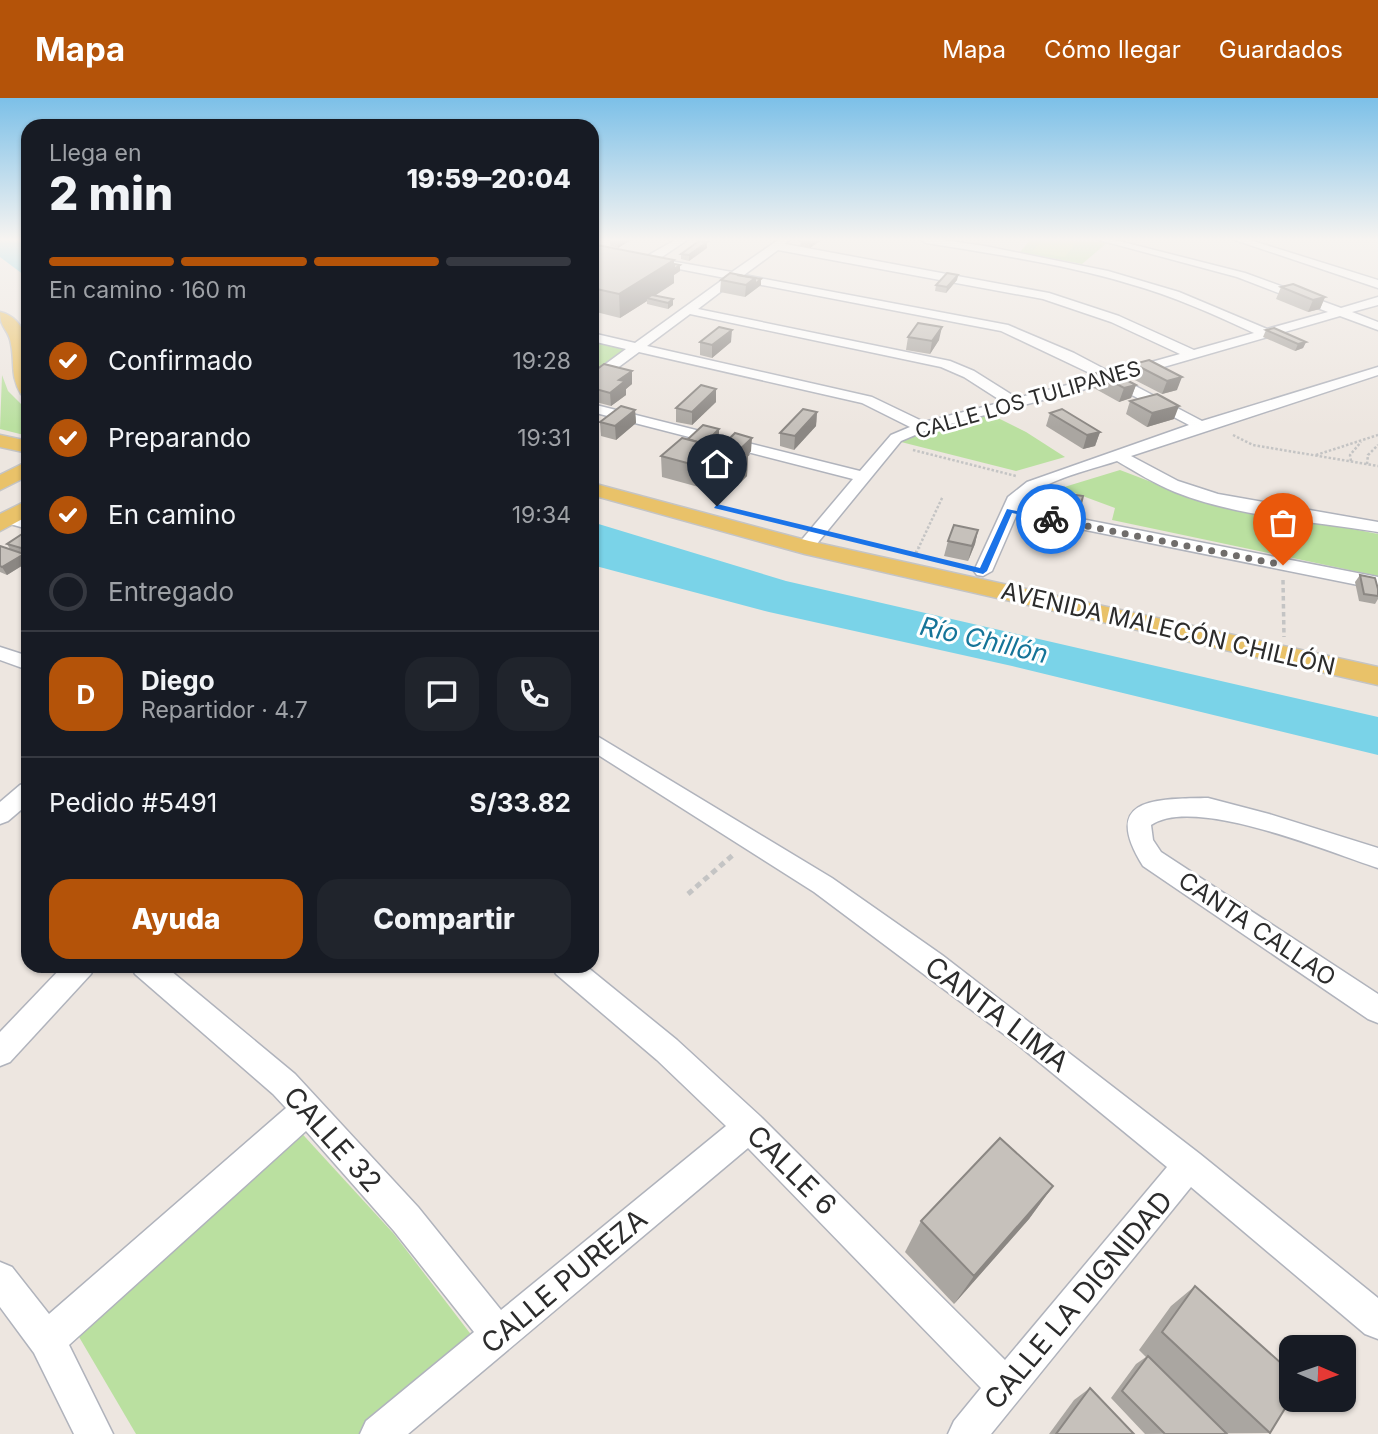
<!DOCTYPE html>
<html lang="es">
<head>
<meta charset="utf-8">
<style>
	body { margin:0; font-family:Inter,sans-serif; background:#20242c; color:#f1f3f6; height:100vh; display:flex; flex-direction:column; font-size:26px; white-space:nowrap }
	* { box-sizing:border-box; margin:0 }
	p { font-size:23px; color:#9ea1a6 }
	.icon { flex:none; width:38px; height:38px; fill:none; stroke:currentColor; stroke-width:2; stroke-linecap:round; stroke-linejoin:round }
	.map { position:relative; flex:1; overflow:hidden }
	.panel { position:absolute; left:21px; top:21px; width:578px; height:854px; display:flex; flex-direction:column; background:#171b24; border-radius:21px; box-shadow:0 2px 5px #0004 }
	.panel>* { flex:none }
	.needle { width:46px; rotate:92deg }
	.fabs { position:absolute; left:1279px; top:1237px; display:grid; gap:14px }
	.fabs a { display:grid; place-items:center; width:77px; height:77px; border-radius:14px; background:#171b24; box-shadow:0 2px 5px #0004; font-size:35px }
	.pin { position:absolute; display:grid; place-items:center; width:60px; height:60px; color:#fff; margin:-72px -30px; border-radius:50% 50% 50% 0; rotate:-45deg; box-shadow:0 0 7px #0007 }
	.pin .icon { rotate:45deg }
	.courier { position:absolute; display:grid; place-items:center; width:70px; height:70px; margin:-35px; border:5px solid #1a73e8; border-radius:50%; background:#fff; color:#222; box-shadow:0 2px 9px #0007 }
	.summary em { font-style:normal; font-weight:800 }
	.summary div { display:flex; flex-direction:column-reverse }
	.summary { display:flex; align-items:center; justify-content:space-between; height:119px; padding:0 28px }
	h1 { font-size:46px; font-weight:800; line-height:52px }
	.bar { display:grid; grid-template-columns:repeat(4,1fr); gap:10px 7px; align-content:center; height:84px; padding:0 28px }
	.bar i { height:9px; border-radius:5px; background:#363941 }
	.bar .active { background:#b45309 }
	.bar p { grid-column:span 4 }
	.line { display:flex; align-items:center; gap:18px; padding:0 28px; border-top:2px solid #363941 }
	.line div { flex:1 }
	.round { display:grid; place-items:center; flex:none; width:74px; height:74px; border-radius:21px; background:#20242c }
	ol { padding:0 28px; list-style:none }
	li { display:flex; align-items:center; gap:21px; height:77px }
	li p { margin-inline-start:auto }
	li .icon { padding:7px; border-radius:50%; background:#b45309; color:#fff; stroke-width:4 }
	li:last-child { color:#9ea1a6 }
	li i { width:38px; height:38px; border:4px solid #363941; border-radius:50% }
	.cta { display:flex; gap:14px; margin-top:auto; padding:14px 28px }
	.cta a { flex:1; height:80px; border-radius:21px; background:#b45309; color:#fff; font-size:28px; font-weight:800; line-height:80px; text-align:center }
	.cta a+a { background:#20242c; color:#f1f3f6 }
	header { display:flex; align-items:center; gap:42px; box-sizing:border-box; height:98px; padding:0 35px; background:#b45309; color:#fff }
	header strong { font-size:33px }
	nav { display:flex; gap:38px; margin-inline-start:auto; font-size:24px }
	.map>svg:first-child { display:block }
	.green { fill:#bae0a0 }
	.pitch { fill:#cce79c }
	.water { fill:#7ad3e8 }
	.lines { fill:none; stroke-linecap:round; stroke-linejoin:round }
	.minor-casing { stroke:#b0b3bc; stroke-width:3 }
	.major-casing { stroke:#c4c4c4; stroke-width:3 }
	.path-far2 { stroke:#c4c4c4; stroke-width:2.5; stroke-dasharray:2.5 2; stroke-linecap:butt }
	.path-far1 { stroke:#c4c4c4; stroke-width:3.5; stroke-dasharray:4.5 3.5; stroke-linecap:butt }
	.path { stroke:#c4c4c4; stroke-width:5; stroke-dasharray:6 4.5; stroke-linecap:butt }
	.minor { fill:#fff; fill-rule:evenodd }
	.major { fill:#e9c269; fill-rule:evenodd }
	.wall { fill:#aaa6a1 }
	.shaded-wall { fill:#8b8783 }
	.building { fill:#c6c1bb; stroke:#8b8783; stroke-width:2 }
	.route { fill:#1a73e8 }
	.done { stroke:#706d6b; stroke-width:7; stroke-dasharray:0 12.6 }
	.labels { text-anchor:middle; stroke-width:6; stroke-linejoin:round; paint-order:stroke }
	.far-street-label { font-size:21px; fill:#2c2c2c; stroke:#fff }
	.street-label { font-size:24px; fill:#2c2c2c; stroke:#fff }
	.water-label { font-size:26px; font-style:italic; fill:#157498; stroke:#fff }
	.near-street-label { font-size:28px; fill:#2c2c2c; stroke:#fff }
</style>
</head>
<body>
<header>
<strong>Mapa</strong>
<nav><a>Mapa</a><a>Cómo llegar</a><a>Guardados</a></nav>
</header>
<div class="map">
<svg width="1378" height="1336" viewBox="0 0 1378 1336">
	<rect width="100%" height="100%" fill="#ede6e0"/>
	<!-- green -->
	<g class="green">
		<path d="M1030 142 1108 144 1082 166 1020 154Z"/>
		<path d="M592 243 628 251 592 278Z"/>
		<path d="M2 277 8 293 28 313V338L0 331Z"/>
		<path d="M988 315 1026 334 1065 359 1016 373 901 344 929 330Z"/>
		<path d="M1120 372 1188 398 1378 436V478L1112 422 1115 410 1061 390Z"/>
		<path d="M295 1028 394 1136 479 1247 375 1336H136L72 1227Z"/>
	</g>
	<!-- pitch -->
	<path class="pitch" d="M1042 142 1077 143 1065 159 1032 154Z"/>
	<!-- water -->
	<g class="water">
		<path d="M0 142H28V180L0 159Z"/>
		<path d="M592 424 786 483 1378 619V657L1012 568 769 514 592 467Z"/>
	</g>
	<g class="lines">
		<!-- minor casing -->
		<g class="minor-casing">
			<g id="minor">
				<path d="M675 142H687L659 161 732 174 778 142H789L785 146 1049 195 1119 218 1194 252 1254 235C1213 216 1173 198 1130 186 1063 166 994 156 926 145L921 142H943L985 148 1108 173 1179 194 1267 231 1328 214 1237 179 1099 142H1115L1245 175 1341 210 1378 199V207L1352 214 1378 224V232L1340 218 1122 281 1202 323 1378 269V277L1131 358 1178 383 1218 396 1378 424V434C1311 423 1238 419 1175 394 1155 386 1136 374 1117 363 1093 371 1030 385 1020 409L1378 479V491L1016 418 992 473 983 478 977 477 974 473 1008 399 1027 384 1189 327 1109 285 927 332 901 343 811 453H799L796 449 799 445 853 381 592 314V306L860 373 891 337 910 329 862 305 639 254 597 285 592 286V276L626 251 592 243V235L635 245 725 180 592 154V148L647 158ZM778 152 1043 201 1111 224 1180 256 1112 275 1074 255 1008 227 744 177ZM736 182 1001 233 1098 279 1017 300 974 273 950 263 698 211ZM690 216 941 269 964 279 1003 304 924 324 872 299 647 248Z"/>
				<path d="M1235 142H1250L1378 182V190Z"/>
				<path d="M9 415 28 420V431L3 424 0 420Z"/>
				<path d="M0 549 28 558V572L0 562Z"/>
				<path d="M592 635 832 780 942 857 1200 1056 1378 1200V1241L1365 1236 1191 1089 991 1336H948L954 1323 981 1290 748 1050 408 1336H360L366 1323 474 1234 394 1133 306 1033 69 1247 113 1336H74L34 1255 0 1209V1164L12 1169 49 1216 286 1010 273 996 135 876 131 868H165L295 976 418 1109 501 1212 726 1028 657 962 556 876 552 868H586L677 942 760 1018 1005 1262 1167 1069 1017 946 814 794 592 653Z"/>
				<path d="M28 684V706L8 723 0 726V704L20 687Z"/>
				<path d="M1208 700 1269 716 1378 750V770C1329 754 1194 697 1151 727L1153 742 1161 754 1378 896V925L1368 921 1143 768C1100 699 1156 701 1208 700Z"/>
				<path d="M63 868H95L91 876 10 964 0 968V934Z"/>
			</g>
		</g>
		<!-- major casing -->
		<g class="major-casing">
			<g id="major">
				<path d="M0 214C36 223 28 270 28 298L21 296C10 278 15 265 11 246 9 231 0 231 0 214Z"/>
				<path d="M0 337 28 343V355L0 349Z"/>
				<path d="M28 363V378L0 392V377Z"/>
				<path d="M592 385 809 443 1378 569V587L805 456 592 397Z"/>
				<path d="M28 402V418L0 433V416Z"/>
			</g>
		</g>
		<!-- path-far2 -->
		<g class="path-far2">
			<path d="M1233 337 1253 347 1378 368"/>
			<path d="M913 352 1016 378"/>
			<path d="M1316 357 1378 337"/>
			<path d="M1351 363 1350 357 1361 344"/>
			<path d="M1367 366 1368 357 1378 347"/>
			<path d="M918 451 943 398"/>
		</g>
		<!-- path-far1 -->
		<g class="path-far1">
			<path d="M915 457 919 449"/>
			<path d="M1283 482 1284 539"/>
		</g>
		<!-- path -->
		<path class="path" d="M688 796 734 756"/>
		<!-- minor -->
		<use href="#minor" class="minor"/>
		<!-- major -->
		<use href="#major" class="major"/>
	</g>
	<!-- wall -->
	<g class="wall">
		<path d="M610 142H631L618 150 610 148Z"/>
		<path d="M821 142 810 150 800 148 801 143Z"/>
		<path d="M592 146 680 167V173L674 177V185L655 197 673 207 668 211 647 206V203L620 220 592 213Z"/>
		<path d="M707 150 689 163 681 161V156Z"/>
		<path d="M958 177 957 182 946 195 935 193 936 187Z"/>
		<path d="M721 182 761 187 745 199 720 194Z"/>
		<path d="M1281 189 1325 199 1320 211 1308 214 1276 201Z"/>
		<path d="M1266 232 1306 244 1303 250 1295 253 1263 239Z"/>
		<path d="M908 239 939 242 930 256 906 252Z"/>
		<path d="M700 244H731L712 260 700 257Z"/>
		<path d="M1149 262 1177 292 1162 296 1129 279 1134 266Z"/>
		<path d="M632 273V286L626 291V297L611 308 592 303V275Z"/>
		<path d="M1096 275 1136 287 1131 300 1119 304 1092 289Z"/>
		<path d="M716 291V304L692 327 676 324V310Z"/>
		<path d="M1130 303 1174 321 1147 329 1126 316Z"/>
		<path d="M635 312 636 325 616 342 601 338 600 324Z"/>
		<path d="M817 314 816 328 794 352 780 348V335Z"/>
		<path d="M1050 315 1100 334 1095 348 1083 351 1046 328Z"/>
		<path d="M719 331V345L715 348 751 353 748 357 747 378 728 397 662 379 661 358 688 341Z"/>
		<path d="M1070 396 1080 410 1078 418 1064 415Z"/>
		<path d="M978 432 975 446 968 463 944 458 948 443Z"/>
		<path d="M22 436 28 456 25 457 28 464 7 477 0 474V448L10 451 7 446Z"/>
		<path d="M1360 477 1378 491V501L1375 506 1359 503 1355 484Z"/>
		<path d="M1053 1088 1029 1121 954 1206 905 1154 921 1123Z"/>
		<path d="M1195 1188 1270 1335 1145 1336 1111 1300 1136 1266 1146 1259 1139 1252 1171 1208Z"/>
		<path d="M1090 1290 1134 1336H1049L1074 1302Z"/>
	</g>
	<!-- shaded-wall -->
	<g class="shaded-wall">
		<path d="M622 142H631L618 150V144Z"/>
		<path d="M815 142H821L810 150 811 144Z"/>
		<path d="M707 144V150L689 163V157Z"/>
		<path d="M674 162V171L680 167V173L674 177V185L650 201 647 200V203L620 220 619 196Z"/>
		<path d="M958 177 957 182 946 195 947 189Z"/>
		<path d="M755 180 761 181V187L745 199 746 187Z"/>
		<path d="M1325 199 1320 211 1308 214 1313 202Z"/>
		<path d="M673 201V207L668 211V205Z"/>
		<path d="M942 229 939 242 930 256 932 243Z"/>
		<path d="M732 232 731 244 712 260V247Z"/>
		<path d="M1306 244 1303 250 1295 253 1298 246Z"/>
		<path d="M632 273V286L626 291V297L611 308 610 295 619 282Z"/>
		<path d="M1182 279 1177 292 1162 296 1167 283Z"/>
		<path d="M1136 287 1131 300 1119 304 1124 290Z"/>
		<path d="M716 291V304L692 327V314Z"/>
		<path d="M1179 308 1174 321 1147 329 1152 315Z"/>
		<path d="M635 312 636 325 616 342 615 328Z"/>
		<path d="M817 314 816 328 794 352 795 338Z"/>
		<path d="M719 331V345L698 365V351Z"/>
		<path d="M1100 334 1095 348 1083 351 1087 337Z"/>
		<path d="M752 340 751 353 748 357 747 378 728 397V376L733 358Z"/>
		<path d="M978 432 975 446 968 463 972 448Z"/>
		<path d="M28 446V456L25 457 21 450Z"/>
		<path d="M24 456 28 464 7 477 2 469Z"/>
		<path d="M1053 1088 1029 1121 954 1206 974 1178Z"/>
	</g>
	<!-- building -->
	<g class="building">
		<path d="M610 142H622L618 144Z"/>
		<path d="M802 142H815L811 144 801 143Z"/>
		<path d="M699 143 707 144 689 157 681 156Z"/>
		<path d="M592 146 674 162 619 196 592 190Z"/>
		<path d="M674 166 680 167 674 171Z"/>
		<path d="M730 175 755 180 746 187 721 182Z"/>
		<path d="M947 175 958 177 947 189 936 187Z"/>
		<path d="M737 177 761 181 755 186V180Z"/>
		<path d="M1293 186 1325 199 1313 202 1281 189Z"/>
		<path d="M652 197 673 201 668 205 647 200Z"/>
		<path d="M918 225 942 229 932 243 908 239Z"/>
		<path d="M719 229 732 232 712 247 700 244Z"/>
		<path d="M1274 230 1306 244 1298 246 1266 232Z"/>
		<path d="M1149 262 1182 279 1167 283 1134 266Z"/>
		<path d="M604 266 632 273 619 282 625 283 610 295 592 290V275Z"/>
		<path d="M1107 272 1136 287 1124 290 1096 275Z"/>
		<path d="M701 287 716 291 692 314 676 310Z"/>
		<path d="M1157 296 1179 308 1152 315 1130 303Z"/>
		<path d="M621 308 635 312 615 328 600 324Z"/>
		<path d="M803 311 817 314 795 338 780 335Z"/>
		<path d="M1062 311 1100 334 1087 337 1050 315Z"/>
		<path d="M703 327 719 331 704 346 688 341Z"/>
		<path d="M735 335 752 340 737 354 720 350Z"/>
		<path d="M682 340 748 357 728 376 661 358Z"/>
		<path d="M1070 396 1083 398 1080 410 1067 408Z"/>
		<path d="M954 427 978 432 972 448 948 443Z"/>
		<path d="M22 436 28 438V446L21 450 7 446Z"/>
		<path d="M0 448 24 456 2 469 0 468Z"/>
		<path d="M1360 477 1375 480 1378 491V498L1364 496Z"/>
		<path d="M1000 1040 1053 1088 974 1178 921 1123Z"/>
		<path d="M1195 1188 1292 1275V1299L1270 1335 1162 1234Z"/>
		<path d="M1148 1258 1227 1336H1165L1122 1293Z"/>
		<path d="M1090 1290 1134 1336H1056Z"/>
	</g>
	<!-- sky -->
	<linearGradient id="sky" x2="0" y2="1"><stop stop-color="#7cc0e8"/><stop offset="0.43" stop-color="#f7f4f1"/><stop offset="1" stop-color="#f7f4f1" stop-opacity="0"/></linearGradient>
	<rect width="1378" height="329" fill="url(#sky)"/>
	<!-- route -->
	<path class="route" d="M717 406 980 470 1007 411 1055 421 1051 423 1012 415 987 473 983 476 714 410Z"/>
	<g class="lines">
		<!-- done -->
		<path class="done" d="M1051 421 1283 467"/>
	</g>
	<g class="labels">
		<!-- far-street labels -->
		<g class="far-street-label">
			<text transform="translate(1028 302) rotate(-16)" y="7">CALLE LOS TULIPANES</text>
		</g>
		<!-- street labels -->
		<g class="street-label">
			<text transform="translate(1168 531) rotate(13)" y="8">AVENIDA MALECÓN CHILLÓN</text>
			<text transform="translate(1257 831) rotate(34)" y="8">CANTA CALLAO</text>
		</g>
		<!-- water labels -->
		<g class="water-label">
			<text transform="translate(984 542) rotate(13)" y="9">Río Chillón</text>
		</g>
		<!-- near-street labels -->
		<g class="near-street-label">
			<text transform="translate(997 916) rotate(37)" y="10">CANTA LIMA</text>
			<text transform="translate(333 1041) rotate(48)" y="10">CALLE 32</text>
			<text transform="translate(792 1072) rotate(45)" y="10">CALLE 6</text>
			<text transform="translate(564 1183) rotate(-40)" y="10">CALLE PUREZA</text>
			<text transform="translate(1078 1202) rotate(-50)" y="10">CALLE LA DIGNIDAD</text>
		</g>
	</g>
</svg>
<div class="fabs">
<a><svg class="needle" viewBox="-14 -14 28 28"><path d="M0-13l5 13h-10z" fill="#e53935"/><path d="M0 13l5-13h-10z" fill="#9ea1a6"/></svg></a>
</div>
<div class="pin" style="left:1283px;top:467px;background:#ea580c"><svg class="icon" aria-label="bag" viewBox="0 0 24 24"><path d="M5 8h14l-1 12H6zM9 8a3 3 0 0 1 6 0"/></svg></div>
<div class="pin" style="left:717px;top:408px;background:#1f2937"><svg class="icon" aria-label="home" viewBox="0 0 24 24"><path d="M3 11l9-7 9 7M6 9v11h12V9"/></svg></div>
<div class="courier" style="left:1051px;top:421px"><svg class="icon" aria-label="bike" viewBox="0 0 24 24"><circle cx="6" cy="16" r="4"/><circle cx="18" cy="16" r="4"/><path d="M6 16l4-8h5l3 8M10 8l3 8H6M13 5h3"/></svg></div>
<section class="panel">
<div class="summary"><div><h1>2 min</h1><p>Llega en</p></div><em>19:59–20:04</em></div>
<div class="bar"><i class="active"></i><i class="active"></i><i class="active"></i><i></i><p>En camino · 160 m</p></div>
<ol>
<li><svg class="icon" aria-label="check" viewBox="0 0 24 24"><path d="M5 12l5 5 9-10"/></svg>Confirmado<p>19:28</p></li>
<li><svg class="icon" aria-label="check" viewBox="0 0 24 24"><path d="M5 12l5 5 9-10"/></svg>Preparando<p>19:31</p></li>
<li><svg class="icon" aria-label="check" viewBox="0 0 24 24"><path d="M5 12l5 5 9-10"/></svg>En camino<p>19:34</p></li>
<li><i></i>Entregado</li>
</ol>
<div class="line" style="height:126px"><b class="round" style="background:#b45309;color:#fff">D</b><div><b>Diego</b><p>Repartidor · 4.7</p></div><a class="round"><svg class="icon" aria-label="chat" viewBox="0 0 24 24"><path d="M4 5h16v11H9l-5 4z"/></svg></a><a class="round"><svg class="icon" aria-label="phone" viewBox="0 0 24 24"><path d="M5 4h4l2 5-3 2q2 4 5 5l2-3 5 2v4C11 20 4 13 5 4z"/></svg></a></div>
<div class="line" style="height:91px"><div>Pedido #5491</div><b>S/33.82</b></div>
<div class="cta"><a>Ayuda</a><a>Compartir</a></div>
</section>
</div>
</body>
</html>
